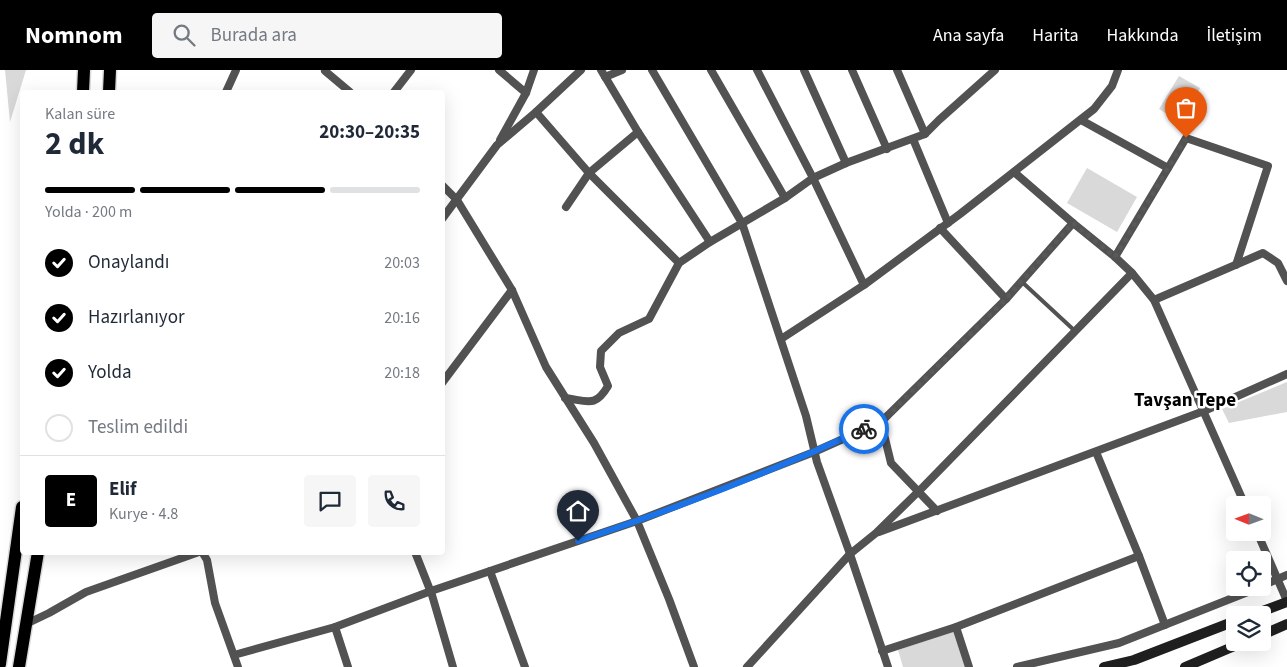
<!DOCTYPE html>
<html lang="tr">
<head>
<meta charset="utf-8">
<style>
	body { margin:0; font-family:"Source Sans 3",sans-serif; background:#f6f6f7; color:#1f2937; height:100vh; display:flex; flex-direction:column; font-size:19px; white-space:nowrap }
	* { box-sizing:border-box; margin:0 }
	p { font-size:16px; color:#747a83 }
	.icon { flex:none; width:28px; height:28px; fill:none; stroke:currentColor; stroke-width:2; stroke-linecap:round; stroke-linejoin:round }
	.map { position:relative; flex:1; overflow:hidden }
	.sheet { position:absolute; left:20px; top:20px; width:425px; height:465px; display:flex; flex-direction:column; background:#fff; border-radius:5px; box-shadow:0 5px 20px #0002 }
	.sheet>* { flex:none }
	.needle { width:32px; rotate:271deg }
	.tools { position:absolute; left:1226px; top:426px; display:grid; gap:10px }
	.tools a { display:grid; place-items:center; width:45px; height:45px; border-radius:5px; background:#fff; box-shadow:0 5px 20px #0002; font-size:25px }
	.pin { position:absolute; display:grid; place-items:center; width:42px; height:42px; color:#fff; margin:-51px -21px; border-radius:50% 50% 50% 0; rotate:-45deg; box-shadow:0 0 5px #0007 }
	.pin .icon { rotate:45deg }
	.courier { position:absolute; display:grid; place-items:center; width:50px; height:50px; margin:-25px; border:4px solid #1a73e8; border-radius:50%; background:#fff; color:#222; box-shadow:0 1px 6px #0007 }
	.head em { font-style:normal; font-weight:700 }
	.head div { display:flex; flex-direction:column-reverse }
	.head { display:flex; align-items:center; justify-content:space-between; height:85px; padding:0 25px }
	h1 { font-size:32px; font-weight:700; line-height:38px }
	.bar { display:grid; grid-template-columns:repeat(4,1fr); gap:8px 5px; align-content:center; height:60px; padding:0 25px }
	.bar i { height:6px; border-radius:4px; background:#e0e1e3 }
	.bar .on { background:#000 }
	.bar p { grid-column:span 4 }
	.line { display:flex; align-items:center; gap:12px; padding:0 25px; border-top:1px solid #e0e1e3 }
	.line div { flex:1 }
	.round { display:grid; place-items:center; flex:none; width:52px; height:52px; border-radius:5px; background:#f6f6f7 }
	ol { padding:0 25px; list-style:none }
	li { display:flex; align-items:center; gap:15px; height:55px }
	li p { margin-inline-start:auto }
	li .icon { padding:5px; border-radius:50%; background:#000; color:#fff; stroke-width:4 }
	li:last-child { color:#747a83 }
	li i { width:28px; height:28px; border:2px solid #e0e1e3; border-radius:50% }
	header { display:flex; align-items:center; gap:30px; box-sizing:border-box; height:70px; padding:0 25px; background:#000; color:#fff }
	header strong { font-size:24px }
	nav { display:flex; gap:28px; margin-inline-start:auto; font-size:18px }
	.search { width:350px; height:45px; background:#f6f6f7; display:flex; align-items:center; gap:12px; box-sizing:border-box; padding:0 18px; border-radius:5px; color:#747a83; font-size:19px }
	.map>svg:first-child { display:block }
	.green { fill:#d9d9d9 }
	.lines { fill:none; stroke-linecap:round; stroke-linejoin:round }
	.primary-casing { stroke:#dbdbdb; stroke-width:15 }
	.lane { stroke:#525252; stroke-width:4 }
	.street { stroke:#525252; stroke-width:8 }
	.secondary { stroke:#1f1f1f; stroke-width:10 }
	.primary { stroke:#000; stroke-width:12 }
	.done { stroke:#595959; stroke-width:5; stroke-dasharray:0 9 }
	.route { stroke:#1a73e8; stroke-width:6 }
	.labels { text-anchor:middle; stroke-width:5; stroke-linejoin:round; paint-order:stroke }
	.district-label { font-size:19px; font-weight:bold; fill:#000; stroke:#fff }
</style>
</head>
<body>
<header>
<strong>Nomnom</strong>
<div class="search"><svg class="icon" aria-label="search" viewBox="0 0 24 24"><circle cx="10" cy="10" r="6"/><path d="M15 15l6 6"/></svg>Burada ara</div>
<nav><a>Ana sayfa</a><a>Harita</a><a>Hakkında</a><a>İletişim</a></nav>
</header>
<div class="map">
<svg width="1287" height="597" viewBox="0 0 1287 597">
	<rect width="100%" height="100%" fill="#fff"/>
	<!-- green -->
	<g class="green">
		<path d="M5 0H26L10 52Z"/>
		<path d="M1179 6 1200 18 1180 52 1159 39Z"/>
		<path d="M1087 98 1137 127 1117 162 1067 133Z"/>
		<path d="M1287 312V342L1229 353 1222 339Z"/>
		<path d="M955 561 966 597H903L898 580Z"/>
	</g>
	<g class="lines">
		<!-- primary casing -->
		<g class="primary-casing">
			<g id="primary">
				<path d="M83 22 84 0"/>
				<path d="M109 22 110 0"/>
				<path d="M0 594 22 437"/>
				<path d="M19 597 38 482"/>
			</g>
		</g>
		<!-- lane -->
		<path class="lane" d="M1021 211 1075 261"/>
		<!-- street -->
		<g class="street">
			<path d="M499 0 526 23"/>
			<path d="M601 0 638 62 710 172"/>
			<path d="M652 0 742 153 806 346 817 392 850 484 888 597"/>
			<path d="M711 0 785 128"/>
			<path d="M757 0 813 108 864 215"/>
			<path d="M804 0 846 93"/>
			<path d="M852 0 887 79"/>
			<path d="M897 0 925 64"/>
			<path d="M325 1 350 22"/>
			<path d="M605 7 622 0"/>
			<path d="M226 22 236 0"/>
			<path d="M394 22 411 0"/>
			<path d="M536 42 589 103 679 193"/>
			<path d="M1081 50 1168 98"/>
			<path d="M913 69 948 153"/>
			<path d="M500 70 526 23 534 0"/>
			<path d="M1014 102 1073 153 1115 187 1132 203 1154 230 1245 435"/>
			<path d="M442 115 457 130 512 220 546 297 594 373 637 451 669 529 694 597"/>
			<path d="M566 137 589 103 638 62"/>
			<path d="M442 149 497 75 536 42 581 0"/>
			<path d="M940 158 1006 229"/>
			<path d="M1115 187 1186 68 1268 96 1236 195"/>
			<path d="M1154 230 1263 183 1278 193 1287 211"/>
			<path d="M781 269 864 215 960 144 1094 39 1112 16 1118 0"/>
			<path d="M442 313 512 220"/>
			<path d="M565 328C588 331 595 338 608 316L600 297 601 281 619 263 649 249 679 193 710 172 785 128 813 108 846 93 925 64 939 50 995 0"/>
			<path d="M881 352 891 393 937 441"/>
			<path d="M1096 382 1139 486 1165 555"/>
			<path d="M879 462 1204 341 1287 304"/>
			<path d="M1257 462 1287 531"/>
			<path d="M202 482 207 490 215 533 238 597"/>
			<path d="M415 482 432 525 453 597"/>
			<path d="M490 501 525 597"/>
			<path d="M1262 516 1287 505"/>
			<path d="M26 554 49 543 86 522 199 482"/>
			<path d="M335 557 348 597"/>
			<path d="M956 557 969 597"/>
			<path d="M882 581 956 557 1139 486"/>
			<path d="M234 585 335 557 431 521 637 451 814 382 881 352 1006 229 1073 153"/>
			<path d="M747 597 850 484 876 463 923 417 1132 203"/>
			<path d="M1017 597 1119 573 1258 518"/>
		</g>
		<!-- secondary -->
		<g class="secondary">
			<path d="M1252 545 1287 532"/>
			<path d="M1262 565 1287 554"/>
			<path d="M1104 597 1134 590 1235 551"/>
			<path d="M1185 597 1244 572"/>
		</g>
		<!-- primary -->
		<use href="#primary" class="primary"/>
	</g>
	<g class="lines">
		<!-- done -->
		<path class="done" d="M864 359 881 352 1006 229 1073 153 1115 187 1186 68"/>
		<!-- route -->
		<path class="route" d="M578 471C675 439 771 402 864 359"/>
	</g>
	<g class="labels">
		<!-- district labels -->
		<g class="district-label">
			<text x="1185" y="336">Tavşan Tepe</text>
		</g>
	</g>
</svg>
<div class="tools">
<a><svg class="needle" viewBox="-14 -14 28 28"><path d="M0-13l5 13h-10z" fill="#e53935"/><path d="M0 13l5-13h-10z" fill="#747a83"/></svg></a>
<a><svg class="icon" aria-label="locate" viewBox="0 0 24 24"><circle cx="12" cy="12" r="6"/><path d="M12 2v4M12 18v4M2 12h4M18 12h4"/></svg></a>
<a><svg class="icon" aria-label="layers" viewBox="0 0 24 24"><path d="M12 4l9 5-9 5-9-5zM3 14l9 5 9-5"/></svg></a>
</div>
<div class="pin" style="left:1186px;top:68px;background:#ea580c"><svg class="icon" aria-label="bag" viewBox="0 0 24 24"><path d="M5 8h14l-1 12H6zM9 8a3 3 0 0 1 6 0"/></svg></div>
<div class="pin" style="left:578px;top:471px;background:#1f2937"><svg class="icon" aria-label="home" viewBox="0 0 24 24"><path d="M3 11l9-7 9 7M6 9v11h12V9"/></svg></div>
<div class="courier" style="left:864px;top:359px"><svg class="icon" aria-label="bike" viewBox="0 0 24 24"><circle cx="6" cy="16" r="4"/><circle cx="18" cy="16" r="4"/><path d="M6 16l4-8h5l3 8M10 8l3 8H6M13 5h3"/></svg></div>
<section class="sheet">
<div class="head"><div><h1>2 dk</h1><p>Kalan süre</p></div><em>20:30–20:35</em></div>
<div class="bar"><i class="on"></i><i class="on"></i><i class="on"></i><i></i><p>Yolda · 200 m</p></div>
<ol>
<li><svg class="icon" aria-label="check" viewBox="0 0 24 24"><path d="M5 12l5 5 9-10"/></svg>Onaylandı<p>20:03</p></li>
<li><svg class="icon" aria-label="check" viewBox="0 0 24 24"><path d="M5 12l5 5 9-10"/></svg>Hazırlanıyor<p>20:16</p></li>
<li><svg class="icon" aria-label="check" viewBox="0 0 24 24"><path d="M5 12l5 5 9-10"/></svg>Yolda<p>20:18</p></li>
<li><i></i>Teslim edildi</li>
</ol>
<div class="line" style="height:90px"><b class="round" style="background:#000;color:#fff">E</b><div><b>Elif</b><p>Kurye · 4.8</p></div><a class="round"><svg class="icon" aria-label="chat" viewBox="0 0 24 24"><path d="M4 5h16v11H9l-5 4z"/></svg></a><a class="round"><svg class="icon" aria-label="phone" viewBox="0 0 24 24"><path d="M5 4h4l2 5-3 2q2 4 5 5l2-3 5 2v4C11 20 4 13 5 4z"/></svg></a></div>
</section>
</div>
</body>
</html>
